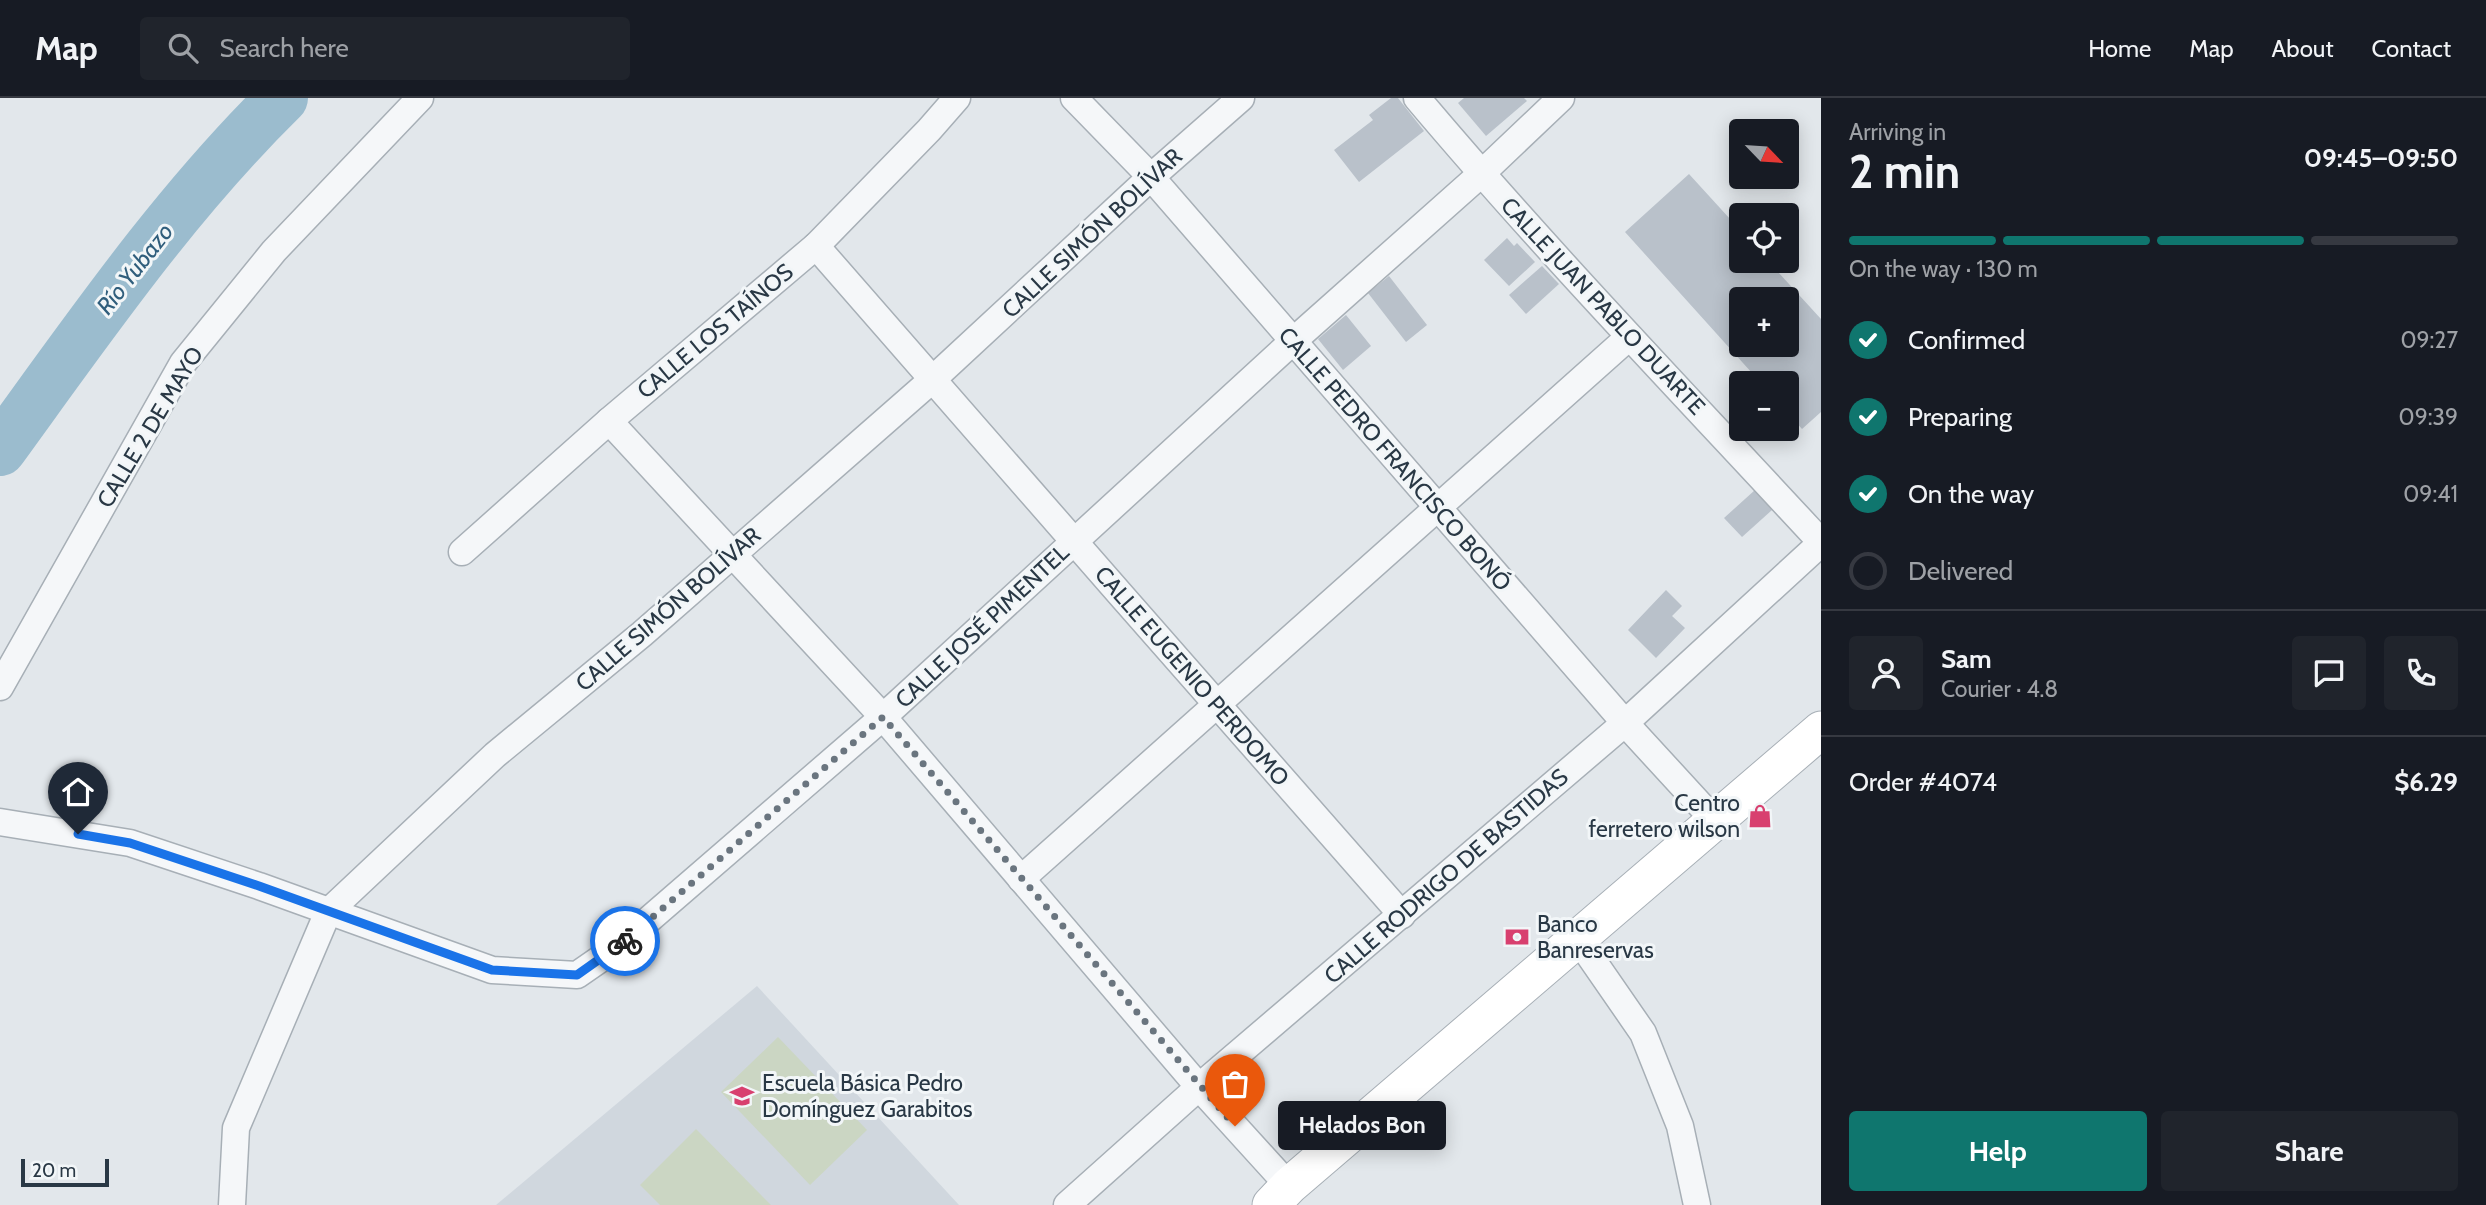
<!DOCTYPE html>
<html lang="en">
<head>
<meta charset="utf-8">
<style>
	body { margin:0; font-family:Cabin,sans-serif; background:#20242c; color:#f1f3f6; height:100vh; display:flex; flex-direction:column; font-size:26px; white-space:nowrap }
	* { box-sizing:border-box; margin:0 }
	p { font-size:23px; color:#9ea1a6 }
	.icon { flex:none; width:38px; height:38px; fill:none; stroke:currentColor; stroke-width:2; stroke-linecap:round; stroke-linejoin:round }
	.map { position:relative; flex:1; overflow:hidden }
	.sheet { display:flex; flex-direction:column; background:#171b24; width:665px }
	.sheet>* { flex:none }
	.needle { width:46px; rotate:115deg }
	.buttons { position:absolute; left:1729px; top:21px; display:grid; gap:14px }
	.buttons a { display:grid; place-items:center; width:70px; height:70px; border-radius:7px; background:#171b24; box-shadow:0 4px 18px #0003; font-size:35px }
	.scale { position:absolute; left:21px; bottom:18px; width:88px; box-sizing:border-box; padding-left:7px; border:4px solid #293845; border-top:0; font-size:19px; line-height:24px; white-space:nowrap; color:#293845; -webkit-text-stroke:5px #f2f6f8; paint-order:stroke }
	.pin { position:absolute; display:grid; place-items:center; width:60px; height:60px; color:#fff; margin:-72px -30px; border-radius:50% 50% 50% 0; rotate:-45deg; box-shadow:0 0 7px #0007 }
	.pin .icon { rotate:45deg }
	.courier { position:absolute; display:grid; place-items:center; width:70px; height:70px; margin:-35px; border:5px solid #1a73e8; border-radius:50%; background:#fff; color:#222; box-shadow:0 2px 9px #0007 }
	.bubble { position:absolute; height:49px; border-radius:7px; background:#171b24; box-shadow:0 4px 18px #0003; font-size:23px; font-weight:700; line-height:49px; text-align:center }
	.summary em { font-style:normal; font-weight:700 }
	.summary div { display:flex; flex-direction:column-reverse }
	.summary { display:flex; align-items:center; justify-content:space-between; height:119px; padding:0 28px }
	h1 { font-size:46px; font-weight:700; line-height:52px }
	.bar { display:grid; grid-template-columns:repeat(4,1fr); gap:10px 7px; align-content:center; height:84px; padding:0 28px }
	.bar i { height:9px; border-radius:5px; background:#363941 }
	.bar .on { background:#0f766e }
	.bar p { grid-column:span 4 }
	.line { display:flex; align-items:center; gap:18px; padding:0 28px; border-top:2px solid #363941 }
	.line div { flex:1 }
	.round { display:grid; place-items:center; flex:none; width:74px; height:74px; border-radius:7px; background:#20242c }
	ol { padding:0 28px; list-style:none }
	li { display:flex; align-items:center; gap:21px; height:77px }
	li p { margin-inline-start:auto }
	li .icon { padding:7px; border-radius:50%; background:#0f766e; color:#fff; stroke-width:4 }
	li:last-child { color:#9ea1a6 }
	li i { width:38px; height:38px; border:4px solid #363941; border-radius:50% }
	.action { display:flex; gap:14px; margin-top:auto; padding:14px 28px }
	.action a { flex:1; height:80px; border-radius:7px; background:#0f766e; color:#fff; font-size:28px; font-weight:700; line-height:80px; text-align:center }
	.action a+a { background:#20242c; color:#f1f3f6 }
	header { display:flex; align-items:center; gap:42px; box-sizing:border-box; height:98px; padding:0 35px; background:#171b24; border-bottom:2px solid #363941 }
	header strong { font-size:33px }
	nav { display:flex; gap:38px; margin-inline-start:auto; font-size:24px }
	.search { width:490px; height:63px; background:#20242c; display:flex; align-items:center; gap:18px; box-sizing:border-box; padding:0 24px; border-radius:7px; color:#9ea1a6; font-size:26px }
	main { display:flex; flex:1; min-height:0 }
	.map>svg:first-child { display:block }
	.built { fill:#d0d7de }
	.green { fill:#cbd6c3 }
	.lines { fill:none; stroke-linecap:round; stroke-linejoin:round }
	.river { stroke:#9bbcce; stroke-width:52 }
	.building { fill:#b9c1ca; fill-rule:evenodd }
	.minor-casing { stroke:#a7afb6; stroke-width:29 }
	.secondary-casing { stroke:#a7afb6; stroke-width:39 }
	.minor { stroke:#f5f7f9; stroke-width:26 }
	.secondary { stroke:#fff; stroke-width:37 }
	.done { stroke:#6a757f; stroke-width:7; stroke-dasharray:0 12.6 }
	.route { stroke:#1a73e8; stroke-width:9 }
	.labels { text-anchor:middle; stroke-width:6; stroke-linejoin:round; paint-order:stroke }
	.street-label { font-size:23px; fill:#293845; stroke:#f2f6f8 }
	.poi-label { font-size:23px; fill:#293845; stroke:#f2f6f8; text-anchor:start }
	.water-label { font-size:24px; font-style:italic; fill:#305e7c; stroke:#f2f6f8 }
</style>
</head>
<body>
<header>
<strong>Map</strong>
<div class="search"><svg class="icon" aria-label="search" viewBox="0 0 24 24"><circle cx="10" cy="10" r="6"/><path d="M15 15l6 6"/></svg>Search here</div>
<nav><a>Home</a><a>Map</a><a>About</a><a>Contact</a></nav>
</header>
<main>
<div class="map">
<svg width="1821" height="1107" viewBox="0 0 1821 1107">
	<rect width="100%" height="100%" fill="#e2e7eb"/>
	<!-- built -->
	<path class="built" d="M757 888 959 1107H496Z"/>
	<!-- green -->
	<g class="green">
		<path d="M778 939 867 1032 810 1087 721 994Z"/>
		<path d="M696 1031 771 1107H660L640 1087Z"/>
	</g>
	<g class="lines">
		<!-- river -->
		<path class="river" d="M0 352C88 231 174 106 282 0"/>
	</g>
	<!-- building -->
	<g class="building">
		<path d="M1391 0H1398L1424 33 1359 84 1334 52 1373 22 1369 17Z"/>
		<path d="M1464 0H1524L1527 3 1486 38 1458 5Z"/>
		<path d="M1689 76 1741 133V163H1768L1821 221V314L1802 331 1787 314V285H1761L1625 134ZM1741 201H1787V247H1741Z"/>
		<path d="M1507 140 1514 148 1517 145 1535 164 1509 188 1484 162Z"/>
		<path d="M1542 168 1559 186 1526 216 1509 197Z"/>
		<path d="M1389 178 1427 227 1406 244 1368 195Z"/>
		<path d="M1346 217 1371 248 1343 272 1318 241Z"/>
		<path d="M1755 392 1772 412 1742 439 1724 420Z"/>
		<path d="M1666 492 1682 508 1672 518 1685 530 1656 560 1628 532Z"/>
	</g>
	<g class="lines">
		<!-- minor casing -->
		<g class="minor-casing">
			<g id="minor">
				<path d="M1074 0 1151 79 1625 625 1715 723"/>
				<path d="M1417 0C1546 153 1685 297 1821 444"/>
				<path d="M816 148C1012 371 1205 595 1402 817"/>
				<path d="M609 323 883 619 1199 989 1289 1088"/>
				<path d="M462 454 609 323 816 148 929 32 957 0"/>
				<path d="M0 589 183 265 274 153 420 0"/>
				<path d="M0 724 130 745 259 788 492 872 577 877 616 850 883 619 1292 244 1481 76 1561 0"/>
				<path d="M1021 781 1629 239"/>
				<path d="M1578 841 1643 935 1680 1028 1697 1107"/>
				<path d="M232 1107 236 1030 328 814 495 657 642 536 933 281 1151 79 1241 0"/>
				<path d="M1067 1107 1199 989 1625 625 1821 445"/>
			</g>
		</g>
		<!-- secondary casing -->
		<g class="secondary-casing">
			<path id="secondary" d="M1271 1107 1289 1088 1821 632"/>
		</g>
		<!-- minor -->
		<use href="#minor" class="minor"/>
		<!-- secondary -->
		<use href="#secondary" class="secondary"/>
	</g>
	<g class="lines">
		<!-- done -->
		<path class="done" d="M625 843 883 619 1235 1028"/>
		<!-- route -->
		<path class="route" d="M78 736 130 745 259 788 492 872 577 877 625 843"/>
	</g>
	<!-- icons -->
	<defs>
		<g id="shop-bare" transform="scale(1.89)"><path d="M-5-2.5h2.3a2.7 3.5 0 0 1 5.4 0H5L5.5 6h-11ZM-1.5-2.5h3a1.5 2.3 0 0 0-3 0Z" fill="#d8406f" stroke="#f2f6f8" stroke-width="2.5" paint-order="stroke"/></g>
		<g id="bank-bare" transform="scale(1.89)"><path d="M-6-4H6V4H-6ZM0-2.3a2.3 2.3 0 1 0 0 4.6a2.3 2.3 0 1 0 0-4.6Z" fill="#d8406f" stroke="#f2f6f8" stroke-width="2.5" paint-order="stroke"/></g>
		<g id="school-bare" transform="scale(1.89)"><path d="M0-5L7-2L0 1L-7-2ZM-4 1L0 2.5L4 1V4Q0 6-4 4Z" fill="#d8406f" stroke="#f2f6f8" stroke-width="2.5" paint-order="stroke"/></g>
	</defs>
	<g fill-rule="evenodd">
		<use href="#shop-bare" x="1760" y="718"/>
		<use href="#bank-bare" x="1517" y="839"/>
		<use href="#school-bare" x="742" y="998"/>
	</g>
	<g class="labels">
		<!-- street labels -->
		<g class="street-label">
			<text transform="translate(1092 135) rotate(-43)" y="8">CALLE SIMÓN BOLÍVAR</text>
			<text transform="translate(1603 208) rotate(47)" y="8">CALLE JUAN PABLO DUARTE</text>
			<text transform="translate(715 233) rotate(-40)" y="8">CALLE LOS TAÍNOS</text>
			<text transform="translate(150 329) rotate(-59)" y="8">CALLE 2 DE MAYO</text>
			<text transform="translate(1395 361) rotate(49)" y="8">CALLE PEDRO FRANCISCO BONÓ</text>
			<text transform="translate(668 511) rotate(-41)" y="8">CALLE SIMÓN BOLÍVAR</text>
			<text transform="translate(982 528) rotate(-43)" y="8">CALLE JOSÉ PIMENTEL</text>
			<text transform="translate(1192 578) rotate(49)" y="8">CALLE EUGENIO PERDOMO</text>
			<text transform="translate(1446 778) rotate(-41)" y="8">CALLE RODRIGO DE BASTIDAS</text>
		</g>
		<!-- poi labels -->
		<g class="poi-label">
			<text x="1740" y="713" text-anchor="end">Centro<tspan x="1740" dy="26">ferretero wilson</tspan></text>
			<text x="1537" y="834">Banco<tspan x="1537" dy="26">Banreservas</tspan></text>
			<text x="762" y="993">Escuela Básica Pedro<tspan x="762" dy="26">Domínguez Garabitos</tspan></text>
		</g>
		<!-- water labels -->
		<g class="water-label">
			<text transform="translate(135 171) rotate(-52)" y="8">Río Yubazo</text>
		</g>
	</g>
</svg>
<div class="buttons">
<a><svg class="needle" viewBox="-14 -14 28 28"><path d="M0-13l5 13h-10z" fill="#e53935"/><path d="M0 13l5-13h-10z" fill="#9ea1a6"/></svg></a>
<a><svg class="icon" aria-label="locate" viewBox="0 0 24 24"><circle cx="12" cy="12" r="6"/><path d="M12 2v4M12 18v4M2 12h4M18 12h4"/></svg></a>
<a>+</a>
<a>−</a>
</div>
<div class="scale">20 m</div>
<div class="pin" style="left:1235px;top:1028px;background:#ea580c"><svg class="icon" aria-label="bag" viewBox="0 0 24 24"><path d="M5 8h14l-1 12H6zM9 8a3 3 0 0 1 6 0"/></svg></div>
<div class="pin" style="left:78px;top:736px;background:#1f2937"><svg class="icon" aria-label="home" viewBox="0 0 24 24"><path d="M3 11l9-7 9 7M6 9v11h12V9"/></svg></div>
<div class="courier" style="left:625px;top:843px"><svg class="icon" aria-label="bike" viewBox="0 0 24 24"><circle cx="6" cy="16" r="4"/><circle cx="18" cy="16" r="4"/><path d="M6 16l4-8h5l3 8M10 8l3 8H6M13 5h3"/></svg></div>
<div class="bubble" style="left:1278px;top:1003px;width:168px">Helados Bon</div>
</div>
<section class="sheet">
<div class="summary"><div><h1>2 min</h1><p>Arriving in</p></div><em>09:45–09:50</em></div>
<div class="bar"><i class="on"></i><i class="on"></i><i class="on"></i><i></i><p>On the way · 130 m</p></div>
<ol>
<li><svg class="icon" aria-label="check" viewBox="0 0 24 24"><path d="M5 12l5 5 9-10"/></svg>Confirmed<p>09:27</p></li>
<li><svg class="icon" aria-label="check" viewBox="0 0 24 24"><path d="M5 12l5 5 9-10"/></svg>Preparing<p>09:39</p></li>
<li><svg class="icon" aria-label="check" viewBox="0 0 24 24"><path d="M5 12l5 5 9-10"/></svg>On the way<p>09:41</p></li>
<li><i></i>Delivered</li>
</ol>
<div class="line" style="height:126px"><a class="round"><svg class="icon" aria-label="person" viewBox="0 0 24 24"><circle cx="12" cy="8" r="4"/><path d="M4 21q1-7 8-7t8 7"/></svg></a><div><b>Sam</b><p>Courier · 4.8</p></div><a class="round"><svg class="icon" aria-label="chat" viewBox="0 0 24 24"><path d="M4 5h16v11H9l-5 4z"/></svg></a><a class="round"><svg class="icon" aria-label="phone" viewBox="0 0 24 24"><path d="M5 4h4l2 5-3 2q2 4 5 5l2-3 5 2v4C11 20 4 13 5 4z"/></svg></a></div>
<div class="line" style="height:91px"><div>Order #4074</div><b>$6.29</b></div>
<div class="action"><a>Help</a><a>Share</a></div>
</section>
</main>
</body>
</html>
